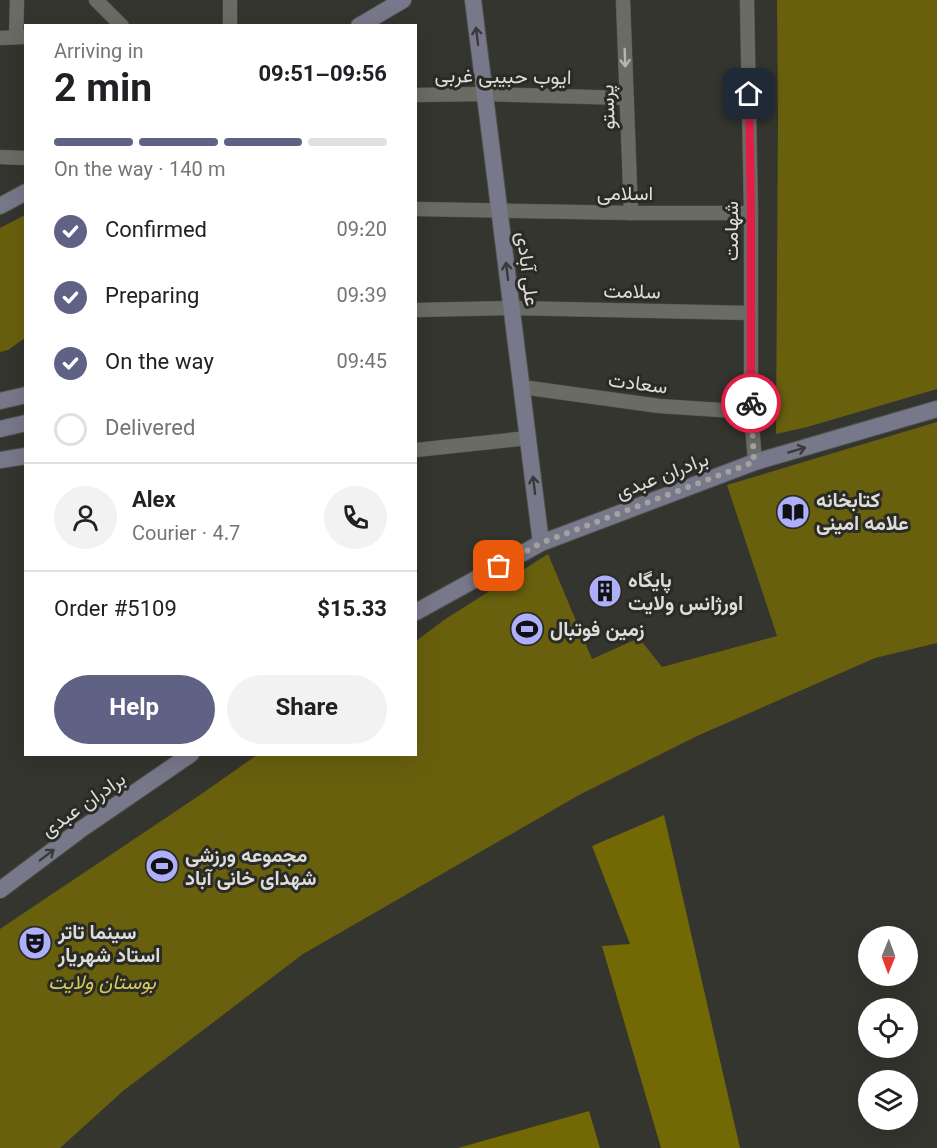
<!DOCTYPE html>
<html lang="en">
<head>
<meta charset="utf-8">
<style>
	body { margin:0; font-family:Georgia,Vazirmatn,serif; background:#f2f2f2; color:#202124; height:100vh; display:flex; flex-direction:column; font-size:22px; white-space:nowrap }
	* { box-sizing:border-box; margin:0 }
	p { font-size:20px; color:#757577 }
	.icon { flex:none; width:33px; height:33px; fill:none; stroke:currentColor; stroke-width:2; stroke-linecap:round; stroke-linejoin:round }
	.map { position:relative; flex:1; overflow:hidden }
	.details { position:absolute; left:24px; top:24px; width:393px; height:732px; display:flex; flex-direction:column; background:#fff; border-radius:0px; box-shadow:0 6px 24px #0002 }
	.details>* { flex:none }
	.needle { width:39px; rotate:181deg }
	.tools { position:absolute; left:858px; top:926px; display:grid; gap:12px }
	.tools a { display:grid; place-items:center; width:60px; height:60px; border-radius:50%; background:#fff; box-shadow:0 6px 24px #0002; font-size:30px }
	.pin { position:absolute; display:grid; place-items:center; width:51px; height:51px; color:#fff; margin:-26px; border-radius:12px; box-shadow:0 3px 9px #0006 }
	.courier { position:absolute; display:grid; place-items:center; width:60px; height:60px; margin:-30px; border:4px solid #e11d48; border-radius:50%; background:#fff; color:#222; box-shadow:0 2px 8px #0007 }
	.summary em { font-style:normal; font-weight:700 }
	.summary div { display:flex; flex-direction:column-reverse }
	.summary { display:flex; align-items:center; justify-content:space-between; height:102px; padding:0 30px }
	h1 { font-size:39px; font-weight:700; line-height:45px }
	.bar { display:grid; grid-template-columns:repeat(4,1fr); gap:9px 6px; align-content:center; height:72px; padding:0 30px }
	.bar i { height:8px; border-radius:4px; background:#e0e0e0 }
	.bar .on { background:#5f6185 }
	.bar p { grid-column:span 4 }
	.line { display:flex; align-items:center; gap:15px; padding:0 30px; border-top:2px solid #e0e0e0 }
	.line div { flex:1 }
	.round { display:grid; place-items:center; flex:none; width:63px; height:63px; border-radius:32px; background:#f2f2f2 }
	ol { padding:0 30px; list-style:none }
	li { display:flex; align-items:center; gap:18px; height:66px }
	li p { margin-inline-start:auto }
	li .icon { padding:6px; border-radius:50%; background:#5f6185; color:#fff; stroke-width:4 }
	li:last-child { color:#757577 }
	li i { width:33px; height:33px; border:3px solid #e0e0e0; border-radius:50% }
	.cta { display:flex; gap:12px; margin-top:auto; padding:12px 30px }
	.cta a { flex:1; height:69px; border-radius:36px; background:#5f6185; color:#fff; font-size:24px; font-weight:700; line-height:69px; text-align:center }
	.cta a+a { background:#f2f2f2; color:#202124 }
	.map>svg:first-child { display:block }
	.green { fill:#69600e }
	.forest { fill:#726804 }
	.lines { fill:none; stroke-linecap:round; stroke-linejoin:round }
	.minor-casing { stroke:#53524e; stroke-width:15 }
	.secondary-casing { stroke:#53524e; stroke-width:18 }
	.minor { stroke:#6b6b65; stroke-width:14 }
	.secondary { stroke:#78788b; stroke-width:16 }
	.oneway { stroke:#3a3a3a }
	.oneway2 { stroke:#b6b5b1 }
	.done { stroke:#a3a29e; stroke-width:6; stroke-dasharray:0 10.8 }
	.route { stroke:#e11d48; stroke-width:8 }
	.labels { text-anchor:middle; stroke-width:6; stroke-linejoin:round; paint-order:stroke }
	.street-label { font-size:20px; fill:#deddda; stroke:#2b2b26 }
	.poi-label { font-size:20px; font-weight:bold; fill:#deddda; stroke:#2b2b26; text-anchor:start }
	.park-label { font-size:20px; font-style:italic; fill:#d9cb58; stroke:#2b2b26 }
</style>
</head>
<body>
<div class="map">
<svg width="937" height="1148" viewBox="0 0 937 1148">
	<rect width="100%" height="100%" fill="#35352f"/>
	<!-- green -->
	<g class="green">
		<path d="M777 0H937V389L807 427 776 434 778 119Z"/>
		<path d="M25 215V338L8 350 0 352V228Z"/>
		<path d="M937 422V643L875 658 697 736 579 795 303 954 123 1091 60 1148H0V929L197 797 257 755 416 754V641L444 620 548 554 592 659 639 638 662 667 777 636 727 485Z"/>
	</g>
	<!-- forest -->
	<g class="forest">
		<path d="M664 815 740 1148H661L602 946 630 944 592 846Z"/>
		<path d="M589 1111 600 1148H458Z"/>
	</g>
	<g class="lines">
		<!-- minor casing -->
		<g class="minor-casing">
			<g id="minor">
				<path d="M96 0 122 26"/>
				<path d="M230 0V26"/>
				<path d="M623 0 631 213"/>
				<path d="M747 0 751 213V412L755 462"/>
				<path d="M16 37 17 1"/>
				<path d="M0 38 23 37"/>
				<path d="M416 95 485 94 627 98"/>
				<path d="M0 157 26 158"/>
				<path d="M416 209 631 213H751"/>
				<path d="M416 310 512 308 751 313"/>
				<path d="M522 387 659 406 751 412"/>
				<path d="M416 450 528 438"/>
			</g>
		</g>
		<!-- secondary casing -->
		<g class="secondary-casing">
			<g id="secondary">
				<path d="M473 0 541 543"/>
				<path d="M359 26 403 0"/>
				<path d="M0 206 26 192"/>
				<path d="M0 401 26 395"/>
				<path d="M0 429 26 423"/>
				<path d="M0 460 26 456"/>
				<path d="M416 612 541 543 755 462 937 409"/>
				<path d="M0 890 80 830 191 754"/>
			</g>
		</g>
		<!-- minor -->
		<use href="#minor" class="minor"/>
		<!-- secondary -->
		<use href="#secondary" class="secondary"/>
	</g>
	<!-- one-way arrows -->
	<defs><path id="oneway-shaft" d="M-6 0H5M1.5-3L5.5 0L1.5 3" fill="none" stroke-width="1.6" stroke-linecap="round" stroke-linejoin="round" transform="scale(1.5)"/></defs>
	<g class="oneway">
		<use href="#oneway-shaft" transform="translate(477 36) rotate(-97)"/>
		<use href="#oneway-shaft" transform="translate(507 271) rotate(-97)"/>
		<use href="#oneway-shaft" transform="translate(797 450) rotate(-16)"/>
		<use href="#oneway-shaft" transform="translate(534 485) rotate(-97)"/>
		<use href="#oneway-shaft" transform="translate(47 855) rotate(-37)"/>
	</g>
	<use class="oneway2" href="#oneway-shaft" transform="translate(625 58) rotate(88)"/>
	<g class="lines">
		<!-- done -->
		<path class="done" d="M499 566 541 543 754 462 751 403"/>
		<!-- route -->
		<path class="route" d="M749 94 751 213V403"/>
	</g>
	<!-- icons -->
	<defs>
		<g id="library-disc" transform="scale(1.725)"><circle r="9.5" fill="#adaffb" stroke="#2b2b26"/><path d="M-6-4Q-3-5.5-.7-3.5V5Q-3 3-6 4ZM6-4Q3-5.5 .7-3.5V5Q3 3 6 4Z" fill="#111"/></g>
		<g id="building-disc" transform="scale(1.725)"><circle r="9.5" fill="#adaffb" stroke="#2b2b26"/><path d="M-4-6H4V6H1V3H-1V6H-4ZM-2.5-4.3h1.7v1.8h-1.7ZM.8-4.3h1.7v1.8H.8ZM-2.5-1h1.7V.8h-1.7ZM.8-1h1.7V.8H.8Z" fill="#111"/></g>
		<g id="stadium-disc" transform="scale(1.725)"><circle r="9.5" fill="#adaffb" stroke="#2b2b26"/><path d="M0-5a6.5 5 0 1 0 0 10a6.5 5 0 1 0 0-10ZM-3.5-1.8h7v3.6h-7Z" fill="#111"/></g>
		<g id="theatre-disc" transform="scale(1.725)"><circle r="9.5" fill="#adaffb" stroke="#2b2b26"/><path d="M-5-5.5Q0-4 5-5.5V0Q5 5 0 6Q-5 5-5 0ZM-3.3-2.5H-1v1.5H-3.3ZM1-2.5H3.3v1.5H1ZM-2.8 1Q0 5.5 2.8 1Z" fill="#111"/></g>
	</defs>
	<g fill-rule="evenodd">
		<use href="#library-disc" x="793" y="512"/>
		<use href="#building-disc" x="605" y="591"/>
		<use href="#stadium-disc" x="527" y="629"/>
		<use href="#stadium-disc" x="162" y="866"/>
		<use href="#theatre-disc" x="35" y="943"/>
	</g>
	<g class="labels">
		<!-- street labels -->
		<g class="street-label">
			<text transform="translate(503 76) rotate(1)" y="7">ایوب حبیبی غربی</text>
			<text transform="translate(607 107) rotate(-92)" y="7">پرستو</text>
			<text x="625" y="200">اسلامی</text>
			<text transform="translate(731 231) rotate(-90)" y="7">شهامت</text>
			<text transform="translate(528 269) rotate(83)" y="7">علی آبادی</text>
			<text transform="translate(632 291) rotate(1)" y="7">سلامت</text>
			<text transform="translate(638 383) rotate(7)" y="7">سعادت</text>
			<text transform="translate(662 475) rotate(-21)" y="7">برادران عبدی</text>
			<text transform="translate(83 804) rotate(-35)" y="7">برادران عبدی</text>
		</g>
		<!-- poi labels -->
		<g class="poi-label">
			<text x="816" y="507">کتابخانه<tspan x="816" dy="23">علامه امینی</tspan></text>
			<text x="628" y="587">پایگاه<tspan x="628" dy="23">اورژانس ولایت</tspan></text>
			<text x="550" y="636">زمین فوتبال</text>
			<text x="185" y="862">مجموعه ورزشی<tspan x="185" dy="23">شهدای خانی آباد</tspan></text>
			<text x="58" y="939">سینما تاتر<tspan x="58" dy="23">استاد شهریار</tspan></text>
		</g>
		<!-- park labels -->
		<g class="park-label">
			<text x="102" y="989">بوستان ولایت</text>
		</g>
	</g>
</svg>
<div class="tools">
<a><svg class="needle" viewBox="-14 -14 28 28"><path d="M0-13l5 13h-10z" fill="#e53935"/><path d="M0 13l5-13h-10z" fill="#757577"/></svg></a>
<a><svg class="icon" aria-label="locate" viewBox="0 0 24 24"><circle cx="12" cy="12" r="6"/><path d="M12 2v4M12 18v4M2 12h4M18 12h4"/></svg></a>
<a><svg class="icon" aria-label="layers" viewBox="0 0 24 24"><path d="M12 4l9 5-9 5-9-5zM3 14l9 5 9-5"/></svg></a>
</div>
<div class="pin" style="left:499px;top:566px;background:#ea580c"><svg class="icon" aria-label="bag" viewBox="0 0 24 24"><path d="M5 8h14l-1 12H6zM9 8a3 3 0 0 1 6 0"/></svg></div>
<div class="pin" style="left:749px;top:94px;background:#1f2937"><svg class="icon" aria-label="home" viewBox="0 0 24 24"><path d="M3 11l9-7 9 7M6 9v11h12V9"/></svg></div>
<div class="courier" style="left:751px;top:403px"><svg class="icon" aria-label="bike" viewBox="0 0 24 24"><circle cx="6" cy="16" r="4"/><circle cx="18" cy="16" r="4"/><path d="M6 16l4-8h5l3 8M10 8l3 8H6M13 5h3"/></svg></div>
<section class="details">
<div class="summary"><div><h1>2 min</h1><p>Arriving in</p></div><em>09:51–09:56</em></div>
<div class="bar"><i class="on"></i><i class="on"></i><i class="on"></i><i></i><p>On the way · 140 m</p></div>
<ol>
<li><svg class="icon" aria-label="check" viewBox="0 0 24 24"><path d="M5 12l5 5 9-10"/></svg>Confirmed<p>09:20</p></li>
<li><svg class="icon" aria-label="check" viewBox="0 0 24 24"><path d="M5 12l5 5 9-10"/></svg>Preparing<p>09:39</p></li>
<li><svg class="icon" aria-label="check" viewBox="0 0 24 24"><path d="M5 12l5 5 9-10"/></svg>On the way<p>09:45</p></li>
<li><i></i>Delivered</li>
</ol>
<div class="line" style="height:108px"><a class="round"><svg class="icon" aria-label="person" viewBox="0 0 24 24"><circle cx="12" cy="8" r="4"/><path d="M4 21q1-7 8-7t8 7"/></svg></a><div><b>Alex</b><p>Courier · 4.7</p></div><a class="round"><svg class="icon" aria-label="phone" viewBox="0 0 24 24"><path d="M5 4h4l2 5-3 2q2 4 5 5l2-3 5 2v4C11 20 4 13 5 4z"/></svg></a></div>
<div class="line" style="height:78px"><div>Order #5109</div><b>$15.33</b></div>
<div class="cta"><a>Help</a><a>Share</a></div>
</section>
</div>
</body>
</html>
